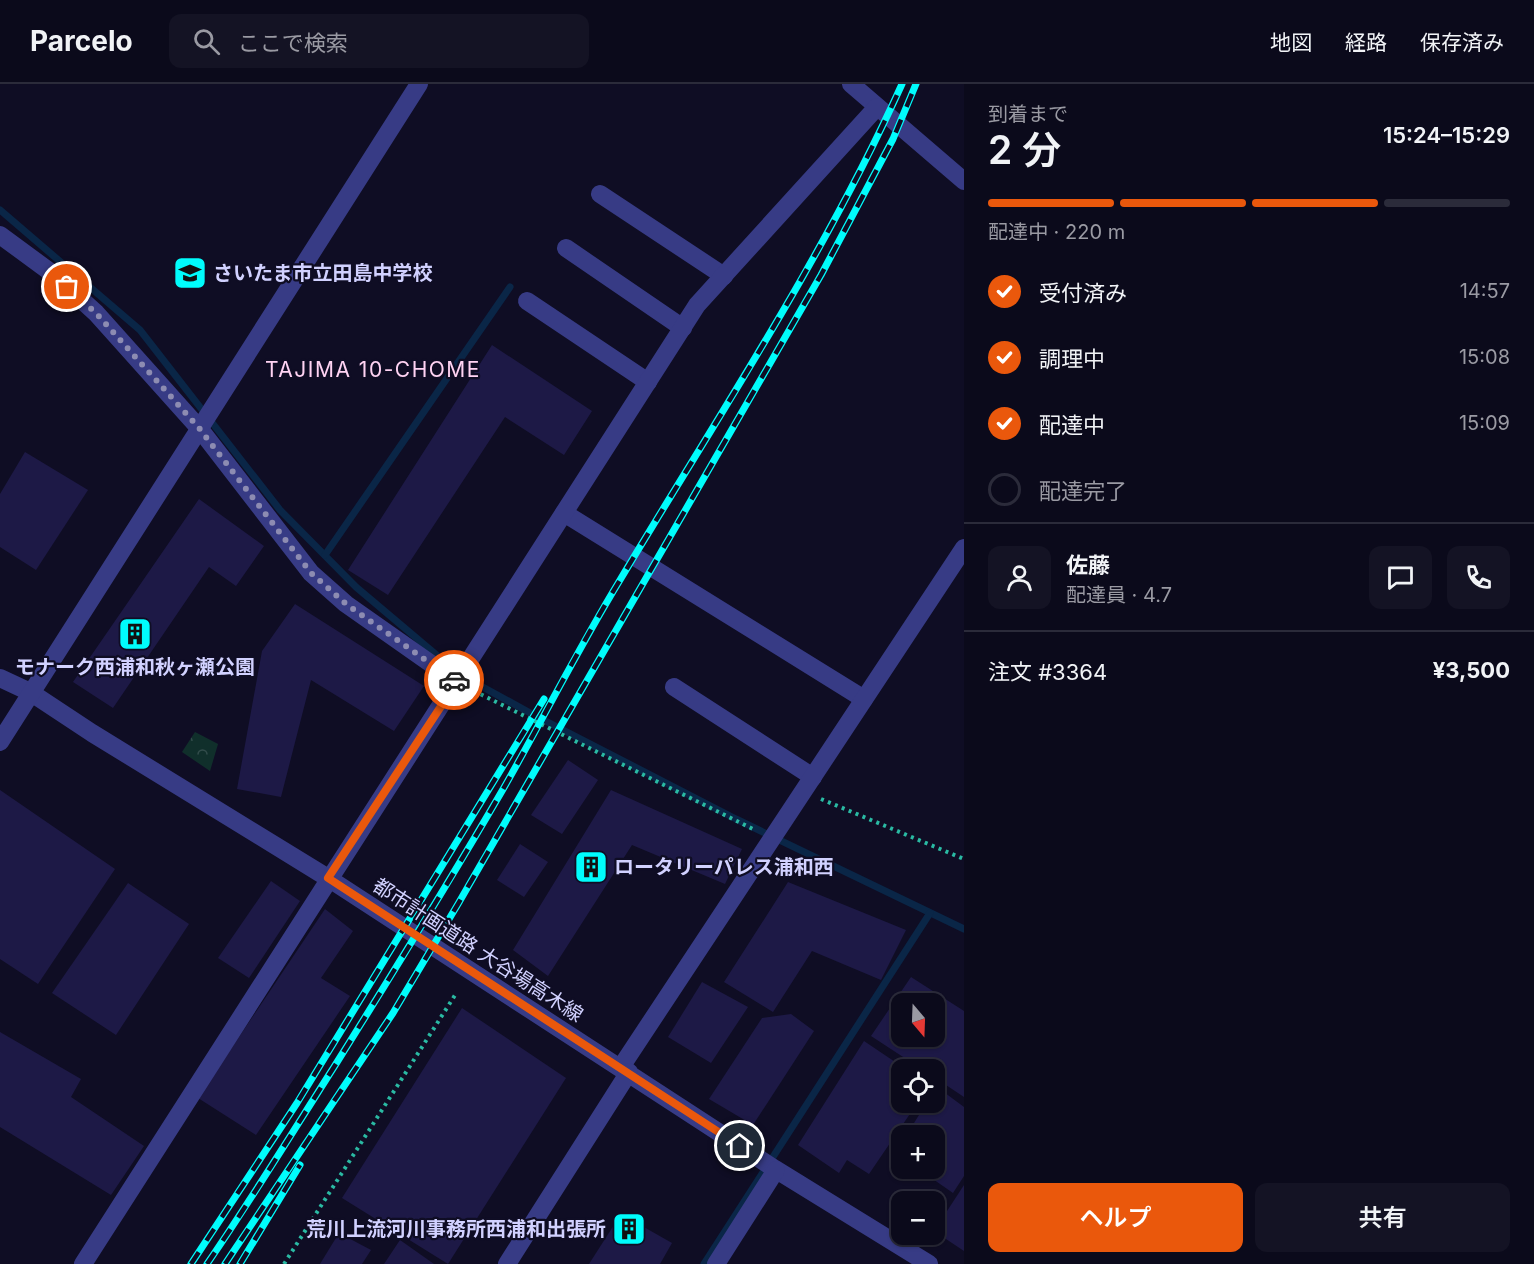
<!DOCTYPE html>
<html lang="ja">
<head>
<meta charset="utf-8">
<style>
	body { margin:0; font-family:Inter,"Noto Sans JP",sans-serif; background:#141324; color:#f1f3f6; height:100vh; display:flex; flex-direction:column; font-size:22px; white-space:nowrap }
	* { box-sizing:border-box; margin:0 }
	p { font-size:20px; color:#9a9aa3 }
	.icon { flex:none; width:33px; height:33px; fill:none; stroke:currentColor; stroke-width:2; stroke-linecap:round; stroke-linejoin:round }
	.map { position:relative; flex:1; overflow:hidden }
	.side { display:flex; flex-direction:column; background:#0b0a1b; width:570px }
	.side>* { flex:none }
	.needle { width:39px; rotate:161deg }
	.controls { position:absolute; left:891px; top:909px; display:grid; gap:12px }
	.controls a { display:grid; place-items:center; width:54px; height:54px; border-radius:12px; background:#0b0a1b; box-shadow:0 2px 4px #0004,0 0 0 2px #2b2b3a; font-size:30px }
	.pin { position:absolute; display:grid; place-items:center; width:51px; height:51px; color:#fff; margin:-26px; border:3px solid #fff; border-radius:50%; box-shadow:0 2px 6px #0007 }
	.courier { position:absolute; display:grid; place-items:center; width:60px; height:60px; margin:-30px; border:4px solid #ea580c; border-radius:50%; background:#fff; color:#222; box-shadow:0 2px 8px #0007 }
	.head em { font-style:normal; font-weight:600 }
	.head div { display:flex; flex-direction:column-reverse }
	.head { display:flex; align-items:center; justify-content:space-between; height:102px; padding:0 24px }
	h1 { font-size:39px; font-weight:600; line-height:45px }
	.bar { display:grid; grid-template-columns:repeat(4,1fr); gap:9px 6px; align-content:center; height:72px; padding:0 24px }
	.bar i { height:8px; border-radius:4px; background:#2b2b3a }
	.bar .active { background:#ea580c }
	.bar p { grid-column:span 4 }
	.line { display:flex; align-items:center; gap:15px; padding:0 24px; border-top:2px solid #2b2b3a }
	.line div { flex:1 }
	.round { display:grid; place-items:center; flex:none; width:63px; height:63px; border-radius:12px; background:#141324 }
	ol { padding:0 24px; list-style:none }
	li { display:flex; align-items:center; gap:18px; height:66px }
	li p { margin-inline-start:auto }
	li .icon { padding:6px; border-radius:50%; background:#ea580c; color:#fff; stroke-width:4 }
	li:last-child { color:#9a9aa3 }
	li i { width:33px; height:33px; border:3px solid #2b2b3a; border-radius:50% }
	.action { display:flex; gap:12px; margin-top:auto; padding:12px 24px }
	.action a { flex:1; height:69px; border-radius:12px; background:#ea580c; color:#fff; font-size:24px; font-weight:600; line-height:69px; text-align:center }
	.action a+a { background:#141324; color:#f1f3f6 }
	header { display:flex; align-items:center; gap:36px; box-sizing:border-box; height:84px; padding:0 30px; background:#0b0a1b; border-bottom:2px solid #2b2b3a }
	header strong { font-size:28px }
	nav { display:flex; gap:33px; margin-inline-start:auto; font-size:21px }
	.search { width:420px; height:54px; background:#141324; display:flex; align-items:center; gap:15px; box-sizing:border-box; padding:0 21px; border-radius:12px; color:#9a9aa3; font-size:22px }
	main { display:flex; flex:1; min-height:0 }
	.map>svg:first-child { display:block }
	.forest { fill:url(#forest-crowns) }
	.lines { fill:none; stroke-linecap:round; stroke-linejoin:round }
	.stream { stroke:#0a2647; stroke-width:7 }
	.building { fill:#1d1946; fill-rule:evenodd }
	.path { stroke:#2abaa3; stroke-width:4; stroke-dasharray:3 4.5; stroke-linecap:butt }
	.minor { stroke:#373b85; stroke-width:18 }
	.rail-casing { stroke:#00fcfc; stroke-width:7 }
	.rail { stroke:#0f0d24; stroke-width:4.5; stroke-dasharray:14; stroke-linecap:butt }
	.done { stroke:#8d8cb2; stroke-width:6; stroke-dasharray:0 10.8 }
	.route { stroke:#ea580c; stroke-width:8 }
	.labels { text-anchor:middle; stroke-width:4.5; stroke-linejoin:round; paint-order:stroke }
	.poi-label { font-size:20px; font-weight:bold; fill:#d1d1ff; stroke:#0f0d24; text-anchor:start }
	.street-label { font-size:20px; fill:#d1d1ff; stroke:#0f0d24 }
	.neighbourhood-label { font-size:21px; letter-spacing:1.5px; fill:#ffd3f3; stroke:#0f0d24 }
</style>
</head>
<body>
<header>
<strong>Parcelo</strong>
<div class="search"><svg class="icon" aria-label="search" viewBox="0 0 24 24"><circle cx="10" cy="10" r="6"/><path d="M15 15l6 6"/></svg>ここで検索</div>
<nav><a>地図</a><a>経路</a><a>保存済み</a></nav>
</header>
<main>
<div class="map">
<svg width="964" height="1180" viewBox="0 0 964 1180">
	<defs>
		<pattern id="forest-crowns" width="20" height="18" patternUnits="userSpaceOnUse" patternTransform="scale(1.5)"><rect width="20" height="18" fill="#102f2b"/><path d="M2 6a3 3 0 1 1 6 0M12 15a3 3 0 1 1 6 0" fill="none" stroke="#324c4b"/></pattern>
	</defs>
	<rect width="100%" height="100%" fill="#0f0d24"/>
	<!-- forest -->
	<path class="forest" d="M195 648 218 660 210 687 182 668Z"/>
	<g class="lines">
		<!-- stream -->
		<g class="stream">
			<path d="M0 126 140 246 280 426 356 503 459 590 532 630 736 735 964 845"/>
			<path d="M325 471 510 203"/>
			<path d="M704 1180 930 829"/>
		</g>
	</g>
	<!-- building -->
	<g class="building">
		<path d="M492 261 592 327 564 371 505 333 388 511 348 486Z"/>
		<path d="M25 368 88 406 36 486 0 463V410Z"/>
		<path d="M199 415 264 462 236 502 209 483 113 624 73 598Z"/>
		<path d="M295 520 424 602 394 647 311 596 281 713 237 705 262 567Z"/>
		<path d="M568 676 598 696 562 750 531 731Z"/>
		<path d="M0 706 115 785 38 900 0 875Z"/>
		<path d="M611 706 742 765 725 800 632 761 548 892 513 866Z"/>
		<path d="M520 760 548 778 524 813 497 796Z"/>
		<path d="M271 797 300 817 249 894 218 874Z"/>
		<path d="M788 798 906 846 881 896 812 867 773 928 724 898Z"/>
		<path d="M128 799 189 840 116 951 52 909Z"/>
		<path d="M325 825 353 847 321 894 350 912 256 1051 198 1014Z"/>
		<path d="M911 893 964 927V1013L934 993V986H923L871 952ZM902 920H934V952H902Z"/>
		<path d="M702 898 748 923 711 979 668 953Z"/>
		<path d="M462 924 566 994 448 1180 342 1114Z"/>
		<path d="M791 930 814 947 753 1041 709 1015 762 934Z"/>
		<path d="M0 948 81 995 71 1013 144 1062 111 1111 0 1043Z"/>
		<path d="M864 957 907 986H902V1018H918L869 1090 847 1076 839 1089 798 1061Z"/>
		<path d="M937 1003 964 1023V1092L953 1109 917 1084H934V1052H906L927 1018H934V1007Z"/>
		<path d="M964 1101V1167L934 1147Z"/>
		<path d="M621 1130 672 1159 660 1180H589Z"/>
		<path d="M339 1149 371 1166 362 1180H320Z"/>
		<path d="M400 1156 434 1180H384Z"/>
	</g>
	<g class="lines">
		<!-- path -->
		<g class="path">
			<path d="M474 607 755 746"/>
			<path d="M821 715 964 775"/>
			<path d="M284 1180 457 908"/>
		</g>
		<!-- minor -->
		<g class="minor">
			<path d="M851 0 964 97"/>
			<path d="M600 110 724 192"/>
			<path d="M0 151 53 190 96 229 199 344 311 489 346 520 457 598"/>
			<path d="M566 164 683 244"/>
			<path d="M527 217 648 298"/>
			<path d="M564 429 864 615"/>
			<path d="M0 594 30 608 92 649 328 794 775 1085 929 1180"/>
			<path d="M674 603 813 693"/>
			<path d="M0 658 419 0"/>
			<path d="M621 983 964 464"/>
			<path d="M83 1180 697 221 877 23"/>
			<path d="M507 1180 629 988"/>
			<path d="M716 1180 776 1086"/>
		</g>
		<!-- rail casing -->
		<g class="rail-casing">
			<g id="rail">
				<path d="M191 1180 297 1019 544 615"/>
				<path d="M207 1180C251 1116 292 1049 334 983 391 892 448 800 502 707 542 637 578 565 620 496 718 332 823 175 902 0"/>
				<path d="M225 1180 393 929 458 820 821 191 893 55 916 0"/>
				<path d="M240 1180 300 1081"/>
			</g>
		</g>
		<!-- rail -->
		<use href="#rail" class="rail"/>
	</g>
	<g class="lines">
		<!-- done -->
		<path class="done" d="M67 203 96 229 199 344 311 489 346 520 454 596"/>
		<!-- route -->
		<path class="route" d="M454 596 457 598 328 794 740 1062"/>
	</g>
	<!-- icons -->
	<defs>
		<g id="school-square" transform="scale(1.725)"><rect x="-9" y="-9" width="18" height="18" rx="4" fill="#00fcfc" stroke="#0f0d24"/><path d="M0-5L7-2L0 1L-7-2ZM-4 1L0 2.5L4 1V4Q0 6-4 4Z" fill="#111"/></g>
		<g id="building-square" transform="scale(1.725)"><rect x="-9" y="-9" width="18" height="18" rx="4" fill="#00fcfc" stroke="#0f0d24"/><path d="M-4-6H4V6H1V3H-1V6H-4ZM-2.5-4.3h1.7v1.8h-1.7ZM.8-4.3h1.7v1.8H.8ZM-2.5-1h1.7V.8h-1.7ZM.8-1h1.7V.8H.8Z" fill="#111"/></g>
	</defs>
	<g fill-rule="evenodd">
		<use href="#school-square" x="190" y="189"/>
		<use href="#building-square" x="135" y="550"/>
		<use href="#building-square" x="591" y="783"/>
		<use href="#building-square" x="629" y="1145"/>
	</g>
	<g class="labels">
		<!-- poi labels -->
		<g class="poi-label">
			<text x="213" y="196">さいたま市立田島中学校</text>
			<text x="135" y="590" text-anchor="middle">モナーク西浦和秋ヶ瀬公園</text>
			<text x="614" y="790">ロータリーパレス浦和西</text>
			<text x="606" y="1152" text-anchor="end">荒川上流河川事務所西浦和出張所</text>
		</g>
		<!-- street labels -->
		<g class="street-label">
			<text transform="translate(478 866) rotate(33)" y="7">都市計画道路 大谷場高木線</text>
		</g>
		<!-- neighbourhood labels -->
		<g class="neighbourhood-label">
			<text x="373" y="293">TAJIMA 10-CHOME</text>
		</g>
	</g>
</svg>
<div class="controls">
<a><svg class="needle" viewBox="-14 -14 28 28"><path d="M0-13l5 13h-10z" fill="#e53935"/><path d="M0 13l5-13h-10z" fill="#9a9aa3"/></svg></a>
<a><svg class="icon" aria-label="locate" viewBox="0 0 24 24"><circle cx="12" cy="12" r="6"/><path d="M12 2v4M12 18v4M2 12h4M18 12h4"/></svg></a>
<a>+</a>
<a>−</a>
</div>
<div class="pin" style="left:67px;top:203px;background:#ea580c"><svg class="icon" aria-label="bag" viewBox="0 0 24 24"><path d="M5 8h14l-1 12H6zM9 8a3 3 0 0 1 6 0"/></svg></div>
<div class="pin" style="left:740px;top:1062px;background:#1f2937"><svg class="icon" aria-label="home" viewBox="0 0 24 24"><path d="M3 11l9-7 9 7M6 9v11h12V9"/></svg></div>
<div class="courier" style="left:454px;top:596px"><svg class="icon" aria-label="car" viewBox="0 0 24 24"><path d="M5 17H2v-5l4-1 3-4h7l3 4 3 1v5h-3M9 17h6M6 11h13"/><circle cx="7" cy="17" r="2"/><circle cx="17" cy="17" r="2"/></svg></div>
</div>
<section class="side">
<div class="head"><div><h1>2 分</h1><p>到着まで</p></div><em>15:24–15:29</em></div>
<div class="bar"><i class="active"></i><i class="active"></i><i class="active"></i><i></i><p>配達中 · 220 m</p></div>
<ol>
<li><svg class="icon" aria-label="check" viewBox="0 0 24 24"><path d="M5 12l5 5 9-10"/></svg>受付済み<p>14:57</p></li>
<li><svg class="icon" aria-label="check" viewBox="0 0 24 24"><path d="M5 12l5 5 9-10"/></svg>調理中<p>15:08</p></li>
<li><svg class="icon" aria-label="check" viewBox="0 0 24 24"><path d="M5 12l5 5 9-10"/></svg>配達中<p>15:09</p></li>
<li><i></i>配達完了</li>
</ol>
<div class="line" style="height:108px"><a class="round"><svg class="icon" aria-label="person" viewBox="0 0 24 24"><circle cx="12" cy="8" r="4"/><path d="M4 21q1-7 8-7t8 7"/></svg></a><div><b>佐藤</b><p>配達員 · 4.7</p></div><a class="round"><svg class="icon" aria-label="chat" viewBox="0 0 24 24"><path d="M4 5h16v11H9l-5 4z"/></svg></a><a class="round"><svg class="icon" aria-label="phone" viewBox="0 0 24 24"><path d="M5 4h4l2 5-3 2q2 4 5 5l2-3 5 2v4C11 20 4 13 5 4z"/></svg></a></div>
<div class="line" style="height:78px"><div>注文 #3364</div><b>¥3,500</b></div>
<div class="action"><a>ヘルプ</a><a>共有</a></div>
</section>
</main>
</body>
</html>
